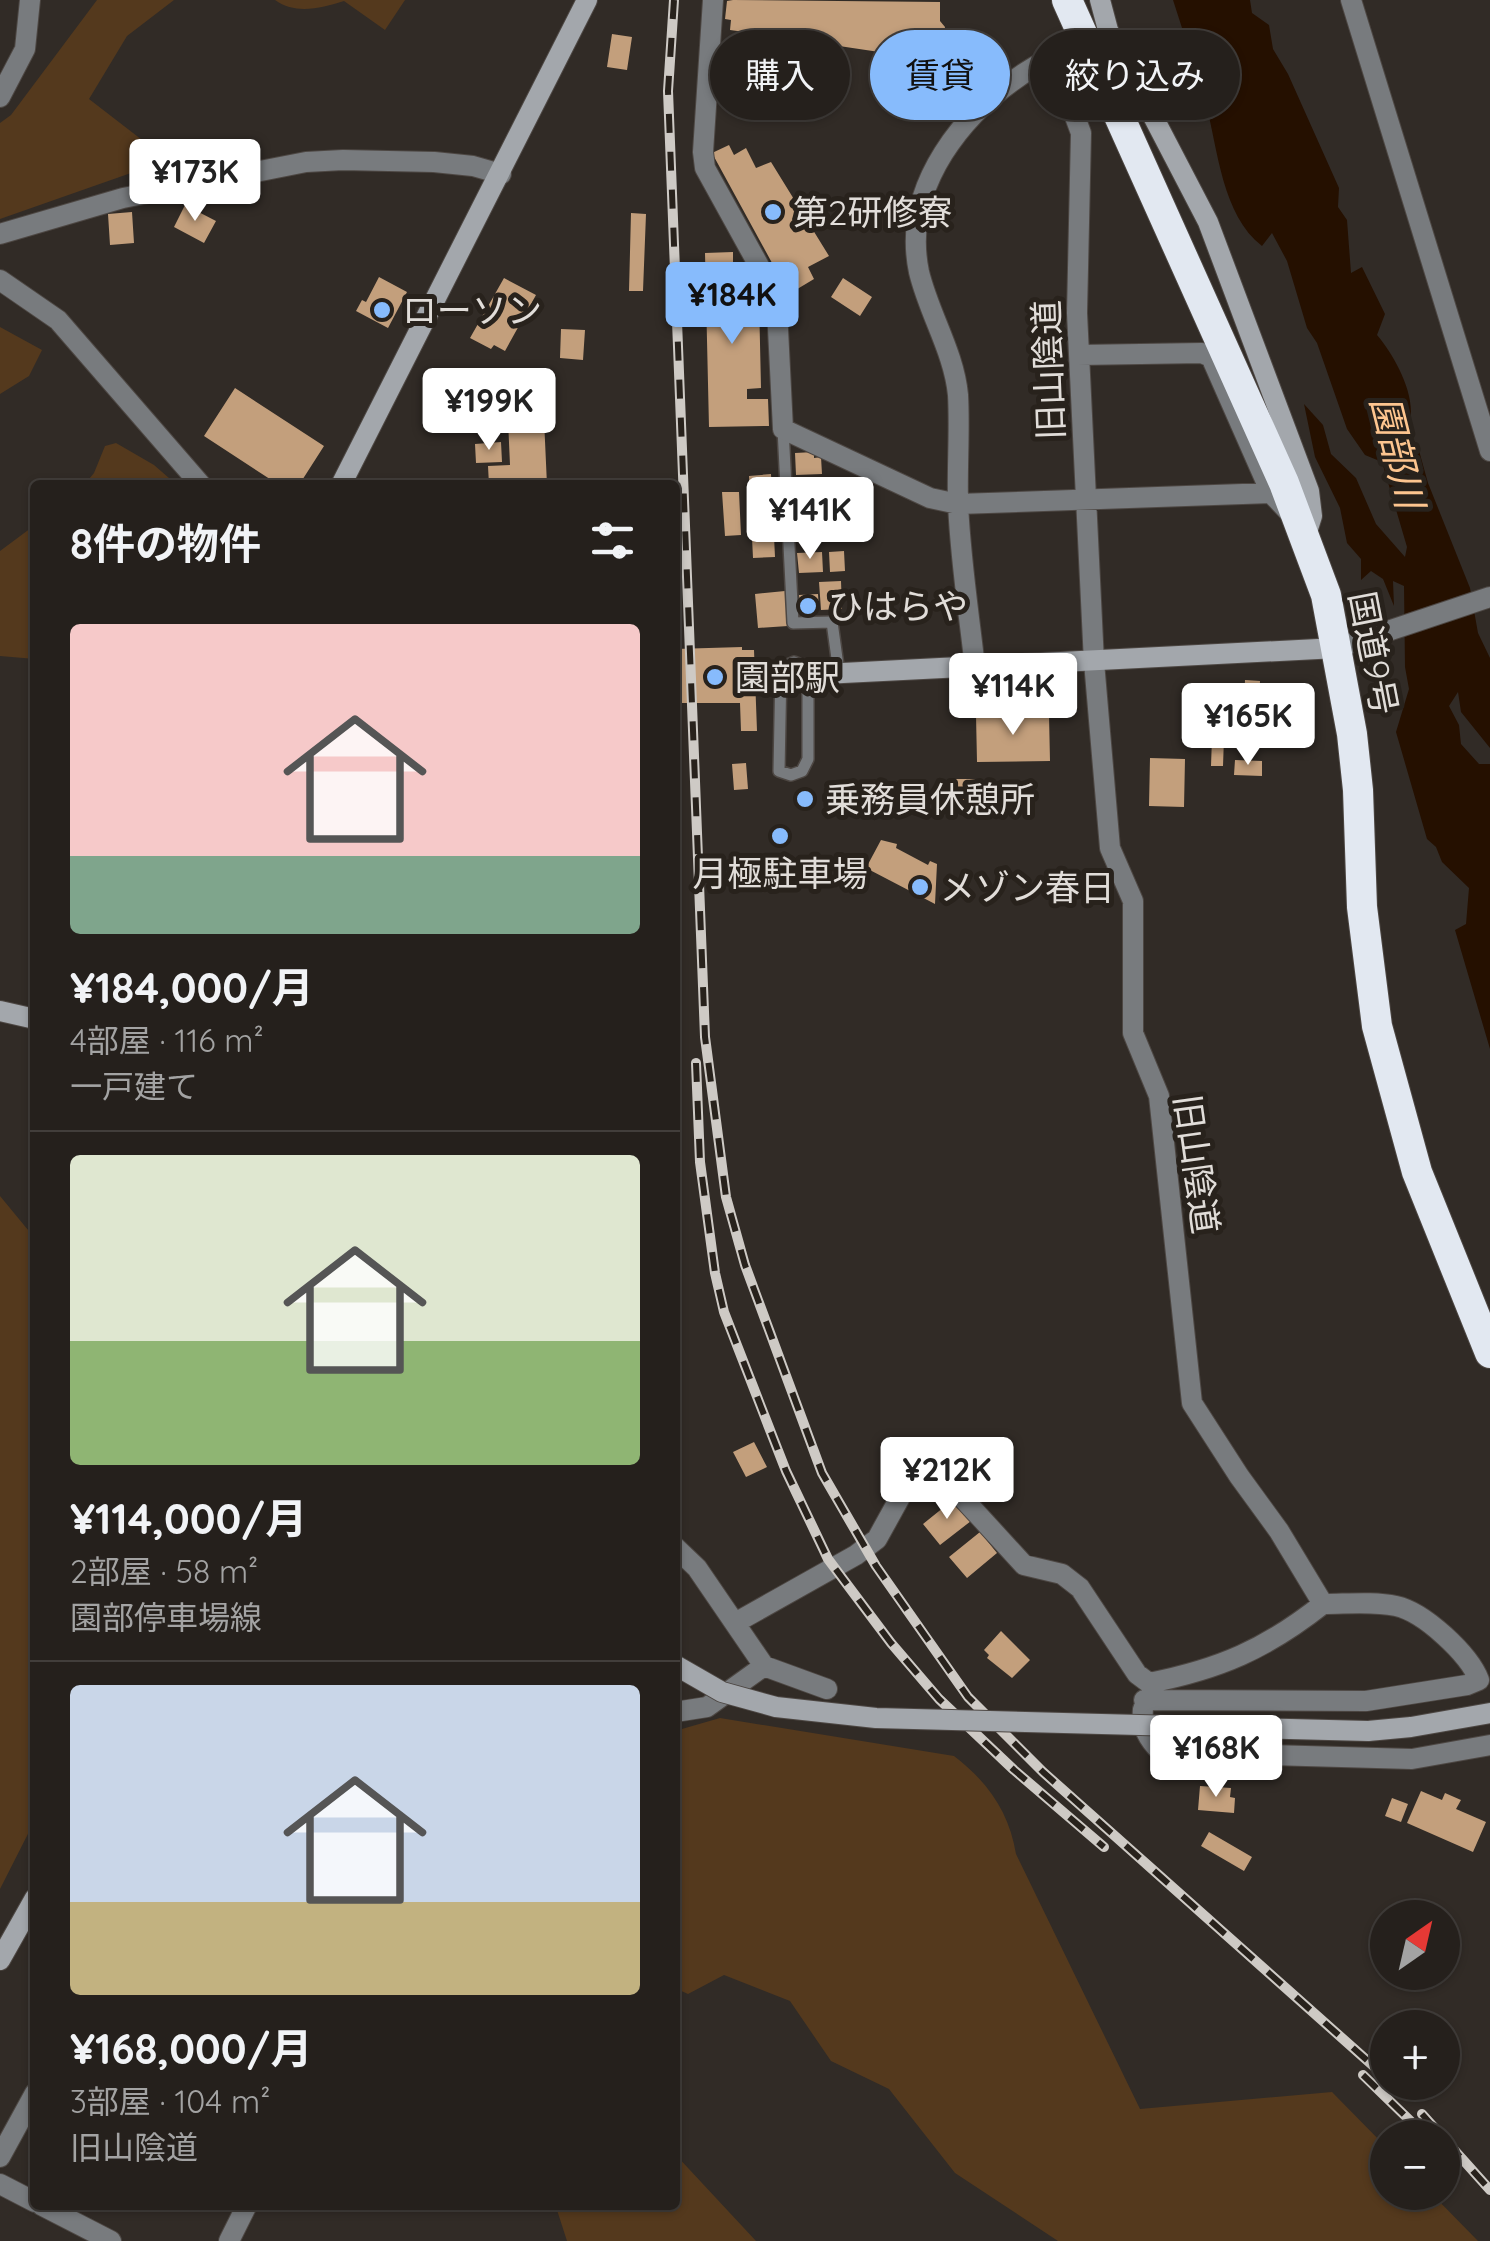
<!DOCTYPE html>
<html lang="ja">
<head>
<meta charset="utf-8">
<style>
  :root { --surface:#25201c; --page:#312d29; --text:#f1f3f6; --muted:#a3a3a3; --line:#423e3b; --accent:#87bbfc }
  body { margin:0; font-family:Quicksand,"Noto Sans JP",sans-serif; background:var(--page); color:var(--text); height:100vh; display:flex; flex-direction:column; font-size:38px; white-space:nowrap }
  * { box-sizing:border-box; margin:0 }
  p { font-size:32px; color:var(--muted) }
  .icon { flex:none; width:55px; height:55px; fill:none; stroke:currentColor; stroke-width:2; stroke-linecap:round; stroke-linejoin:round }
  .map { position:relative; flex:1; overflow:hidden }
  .panel { position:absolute; left:30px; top:480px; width:650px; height:1730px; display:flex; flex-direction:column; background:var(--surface); border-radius:10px; box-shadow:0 2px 8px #0004,0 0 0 2px var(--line) }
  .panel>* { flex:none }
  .hud { position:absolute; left:710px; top:30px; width:630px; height:90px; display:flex; gap:20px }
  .needle { width:65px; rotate:34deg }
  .buttons { position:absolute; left:1370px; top:1900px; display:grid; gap:20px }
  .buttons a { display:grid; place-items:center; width:90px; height:90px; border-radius:50%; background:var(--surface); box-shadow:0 2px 8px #0004,0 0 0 2px var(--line); font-size:50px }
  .price { position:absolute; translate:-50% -85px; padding:0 22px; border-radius:10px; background:#fff; color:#222; font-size:32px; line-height:65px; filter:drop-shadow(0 2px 5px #0008) }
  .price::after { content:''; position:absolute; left:50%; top:60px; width:30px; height:22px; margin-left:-15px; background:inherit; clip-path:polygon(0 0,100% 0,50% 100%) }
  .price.active { background:var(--accent); color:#111 }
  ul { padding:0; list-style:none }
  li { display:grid; align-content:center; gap:20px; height:530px; padding:0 40px }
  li+li { border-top:2px solid var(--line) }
  li span { display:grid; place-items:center; height:310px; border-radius:10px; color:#555 }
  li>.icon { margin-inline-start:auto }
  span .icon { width:180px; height:180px; fill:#fffc; stroke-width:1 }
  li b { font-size:42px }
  h2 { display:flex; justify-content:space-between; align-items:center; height:120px; padding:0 40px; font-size:42px }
  .pill { padding:0 35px; border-radius:45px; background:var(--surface); box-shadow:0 2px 8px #0004,0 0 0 2px var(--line); font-size:35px; line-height:90px }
  .pill.active { background:var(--accent); color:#111 }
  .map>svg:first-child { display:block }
  .green { fill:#54391d }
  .water { fill:#251000 }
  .building { fill:#c39f7c }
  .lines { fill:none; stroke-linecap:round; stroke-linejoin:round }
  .lane-casing { stroke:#4d4743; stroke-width:14 }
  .street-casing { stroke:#4d4743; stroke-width:22 }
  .secondary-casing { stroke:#4d4743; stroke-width:22 }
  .highway-casing { stroke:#4d4743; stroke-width:32 }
  .lane { stroke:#787b7e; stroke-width:11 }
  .street { stroke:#787b7e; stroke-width:20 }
  .secondary { stroke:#a3a7ac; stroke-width:20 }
  .highway { stroke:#e2e8f1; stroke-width:30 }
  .rail-casing { stroke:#cecac5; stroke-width:10 }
  .rail { stroke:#28221c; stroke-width:6; stroke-dasharray:19; stroke-linecap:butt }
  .secondary-bridge-casing { stroke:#4d4743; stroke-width:22; stroke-linecap:butt }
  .secondary-bridge { stroke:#a3a7ac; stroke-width:20 }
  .poi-dot { fill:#87bbfc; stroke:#28221c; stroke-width:4 }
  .labels { text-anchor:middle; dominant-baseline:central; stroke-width:10; stroke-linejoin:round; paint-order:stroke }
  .poi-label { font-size:35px; fill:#e1ddd9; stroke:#28221c; text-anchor:start }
  .street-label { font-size:35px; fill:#e1ddd9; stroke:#28221c }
  .water-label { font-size:38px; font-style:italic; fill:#fdc58f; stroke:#28221c }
</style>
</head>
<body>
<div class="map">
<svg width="1490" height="2241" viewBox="0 0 1490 2241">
  <rect width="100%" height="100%" fill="#312b26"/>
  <path class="green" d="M97,0H174L127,36L89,99L168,160L0,219V123L11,115Z
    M275,0H405L385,30L344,1C321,8 296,15 275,0Z
    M0,327L42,350L29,376L0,394Z
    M116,443L154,465L177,485H84L94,473L105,446Z
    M35,525V659L0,656V551Z
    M0,1196L33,1236L35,1249V1820L0,1889Z
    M720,1718L954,1756C988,1782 1009,1812 1016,1854L1140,2109L1332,2092L1387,2148L1388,2192L1431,2193L1478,2241H1058L955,2173L889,2089L831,2061L790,2001L724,1975L688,1994L675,1988V1731Z
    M675,2154L756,2241H567L557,2210L534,2205H675Z"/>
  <path class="water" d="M1173,0H1250L1252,13L1269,25L1273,49L1288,74L1339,188L1338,207L1347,220L1351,273L1362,267L1385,314L1377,335C1395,356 1421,402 1407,430L1418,447L1428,483L1470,588L1478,633L1490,658V748L1461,712L1458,692L1449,706L1459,725L1461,744L1479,764H1490V1049L1455,930L1466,924L1469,888L1442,862L1436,847L1427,839L1396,732L1409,689L1405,667L1404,586L1393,581L1394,606L1383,579L1371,571L1361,580V559L1347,543L1340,508L1315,457L1304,404L1323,425L1331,454L1356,478L1376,524L1405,557L1407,547L1382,462L1365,455L1347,429L1317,343L1307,328L1287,261L1272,233L1262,246C1222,215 1218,150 1206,104C1196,69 1184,35 1173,0Z"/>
  <path class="building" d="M733,0L940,2V21L945,27L942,48L934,47L932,60L903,55L900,72L884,69L886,53L839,46L835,62L819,60L821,43L730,30L731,20L725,19L727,1Z
    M612,34L632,37L627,70L607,67Z
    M729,145L734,155L746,148L756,168L771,162L829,256L808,267L814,279L789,294L712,153Z
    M185,205L216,221L204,243L174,227Z
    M132,212L134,243L110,245L108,214Z
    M631,213L646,214L643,291H629Z
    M733,252V269L744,268L745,299H759L761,388L747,389V399H768L769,426L709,427L705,253Z
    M379,277L407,292L388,328L356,311L362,300L366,302Z
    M504,278L536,295L505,351L494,345L491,349L470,338Z
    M843,278L872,297L860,316L831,297Z
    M561,329L585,330L583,360L560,358Z
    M235,388L324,446L299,485H279L204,436Z
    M543,397L547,485H489L488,466L510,465L507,398Z
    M501,442L502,462L476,463L475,444Z
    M814,452V458L821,457L822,474L796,475L795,453Z
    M771,474L775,557L753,558L749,476Z
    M818,478L819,505L797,506L796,479Z
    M722,492H739L741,535L725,536Z
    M819,510L820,531L796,533L795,511Z
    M844,551L845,571L830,572L829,552Z
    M822,552L823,572L799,573L797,553Z
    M841,581L842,609L821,610L819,582Z
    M785,591L788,626L758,628L755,594Z
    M818,594L819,611L801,613L799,595Z
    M742,647V650H754L757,731H741L740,703H675V649Z
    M1245,680L1260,681L1258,727H1243Z
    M1214,683H1226L1223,766H1211Z
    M976,715H1049L1050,761L977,762Z
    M1150,758L1185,759L1184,807L1149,806Z
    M1235,760L1262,761V776L1234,775Z
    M746,763L748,789L734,790L732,764Z
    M955,779H982V800H955Z
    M881,840L897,844L896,848L928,865L930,861L937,864L935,904L866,868Z
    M754,1442L767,1467L746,1477L733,1452Z
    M954,1499L971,1521L940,1545L923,1524Z
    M980,1532L997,1553L967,1578L949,1557Z
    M1001,1631L1030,1660L1012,1678L987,1658L989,1655L984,1650Z
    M1200,1786L1231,1788L1230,1797L1235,1798L1234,1813L1198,1810Z
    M1421,1791L1442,1800L1445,1793L1461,1800L1456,1809L1486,1822L1473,1852L1407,1823Z
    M1392,1798L1408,1804L1401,1822L1385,1816Z
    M1209,1832L1252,1857L1244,1871L1201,1846Z"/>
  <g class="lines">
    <defs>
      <path id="lane" d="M783,429L793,623L832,622L839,673
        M794,662L823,674L808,693V759L802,771L791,775L779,771L781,668Z"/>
      <path id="street" d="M713,0L703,152L705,168L758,264L777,309L783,429L930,498L958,504L1271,493L1289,512
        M1351,0L1490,451
        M1060,52L1065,90L1081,133L1077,313L1094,662L1110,848L1133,901V1033L1159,1096L1192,1403L1239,1476L1279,1531L1323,1604
        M0,97L25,49L30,0
        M0,234L123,198L306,162L343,160L434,162L473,166L501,174
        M0,280L58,320L201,485
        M1079,355L1202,353L1211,357L1271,493
        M1337,648L1490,597
        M975,668C969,613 960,557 958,502C957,466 960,430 958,395C954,352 929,314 919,272C901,186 964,109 1034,67C1045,61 1055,53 1067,49
        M675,1547L697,1568L764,1666L827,1689
        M735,1623L856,1555L877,1539L914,1472L936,1469L1024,1565L1062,1574L1080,1588L1137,1674L1149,1683
        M1149,1683C1220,1669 1266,1649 1323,1604
        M1144,1700L1366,1701L1467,1685L1479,1680C1469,1654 1424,1612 1396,1606C1373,1601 1347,1604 1323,1604
        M1143,1709C1141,1727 1148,1739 1161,1752L1412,1759L1490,1745
        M675,1712L707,1707L764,1666
        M0,2157L35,2093
        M0,2184L35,2202
        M41,2205L111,2241
        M229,2241L247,2205"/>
      <path id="secondary" d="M1100,0L1108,30L1208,222L1309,491L1312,516L1306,535
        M341,485L587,0
        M823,674L1337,648
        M0,1011L35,1019
        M1368,1731L1411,1727L1490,1713
        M0,1960L35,1898"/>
      <path id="highway" d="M1067,0L1284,483L1326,595L1352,734L1358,790L1362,907L1377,1026L1417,1172L1490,1353"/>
    </defs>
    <use href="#lane" class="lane-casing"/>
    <use href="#street" class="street-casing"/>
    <use href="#secondary" class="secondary-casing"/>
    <use href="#highway" class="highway-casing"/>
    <use href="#lane" class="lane"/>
    <use href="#street" class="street"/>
    <use href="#secondary" class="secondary"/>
    <use href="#highway" class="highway"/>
    <defs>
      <path id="rail" d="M674,0L668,91L705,1037L726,1197L745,1265L822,1473L876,1566L968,1697L1043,1772L1388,2079
        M696,1063L700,1162L715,1273L724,1312L786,1471L828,1559L891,1643L939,1699L1014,1770L1104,1847
        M1363,2075L1428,2138
        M1422,2114L1490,2190"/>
    </defs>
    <use href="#rail" class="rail-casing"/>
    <use href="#rail" class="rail"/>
    <defs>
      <path id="secondary-bridge" d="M675,1665L722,1692L776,1707L876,1718L1368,1731"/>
    </defs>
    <use href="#secondary-bridge" class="secondary-bridge-casing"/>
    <use href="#secondary-bridge" class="secondary-bridge"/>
  </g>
  <g class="poi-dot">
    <circle cx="773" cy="212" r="10"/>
    <circle cx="382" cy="310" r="10"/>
    <circle cx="808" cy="606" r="10"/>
    <circle cx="715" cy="677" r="10"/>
    <circle cx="805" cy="799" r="10"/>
    <circle cx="780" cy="836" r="10"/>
    <circle cx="920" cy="887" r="10"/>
  </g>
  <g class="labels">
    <g class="poi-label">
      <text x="793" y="212">第2研修寮</text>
      <text x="402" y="310">ローソン</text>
      <text x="828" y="606">ひはらや</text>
      <text x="735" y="677">園部駅</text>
      <text x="825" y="799">乗務員休憩所</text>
      <text x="780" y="873" text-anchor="middle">月極駐車場</text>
      <text x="940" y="887">メゾン春日</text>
    </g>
    <g class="street-label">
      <text transform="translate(1048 370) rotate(-92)">旧山陰道</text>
      <text transform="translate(1374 653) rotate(79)">国道9号</text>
      <text transform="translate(1197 1164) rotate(82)">旧山陰道</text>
    </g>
    <g class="water-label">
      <text transform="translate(1398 452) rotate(76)">園部川</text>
    </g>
  </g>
</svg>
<div class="buttons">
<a><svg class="needle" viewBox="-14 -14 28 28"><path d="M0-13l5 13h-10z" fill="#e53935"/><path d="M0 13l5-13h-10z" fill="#a3a3a3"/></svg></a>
<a>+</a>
<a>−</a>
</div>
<b class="price" style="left:195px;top:224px">¥173K</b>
<b class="price active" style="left:732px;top:347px">¥184K</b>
<b class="price" style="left:489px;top:453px">¥199K</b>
<b class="price" style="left:810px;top:562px">¥141K</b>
<b class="price" style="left:1013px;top:738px">¥114K</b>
<b class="price" style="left:1248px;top:768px">¥165K</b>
<b class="price" style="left:947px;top:1522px">¥212K</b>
<b class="price" style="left:1216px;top:1800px">¥168K</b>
<div class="hud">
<a class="pill">購入</a>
<a class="pill active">賃貸</a>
<a class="pill">絞り込み</a>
</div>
<section class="panel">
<h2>8件の物件<svg class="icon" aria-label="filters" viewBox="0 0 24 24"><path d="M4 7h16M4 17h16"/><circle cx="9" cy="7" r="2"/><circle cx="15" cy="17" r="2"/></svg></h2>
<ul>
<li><span style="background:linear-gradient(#f6c9c9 75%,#7fa58c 0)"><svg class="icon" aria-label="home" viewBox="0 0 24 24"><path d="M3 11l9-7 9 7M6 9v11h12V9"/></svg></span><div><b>¥184,000/月</b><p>4部屋 · 116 m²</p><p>一戸建て</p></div></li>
<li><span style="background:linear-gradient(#dfe7d0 60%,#8fb573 0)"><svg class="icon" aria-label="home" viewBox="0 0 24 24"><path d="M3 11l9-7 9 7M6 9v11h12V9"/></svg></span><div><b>¥114,000/月</b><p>2部屋 · 58 m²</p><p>園部停車場線</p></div></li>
<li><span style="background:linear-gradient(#c9d6e8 70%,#c2b280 0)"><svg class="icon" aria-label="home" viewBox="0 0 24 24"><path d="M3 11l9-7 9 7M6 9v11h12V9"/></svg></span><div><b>¥168,000/月</b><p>3部屋 · 104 m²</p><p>旧山陰道</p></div></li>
</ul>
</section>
</div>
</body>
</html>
